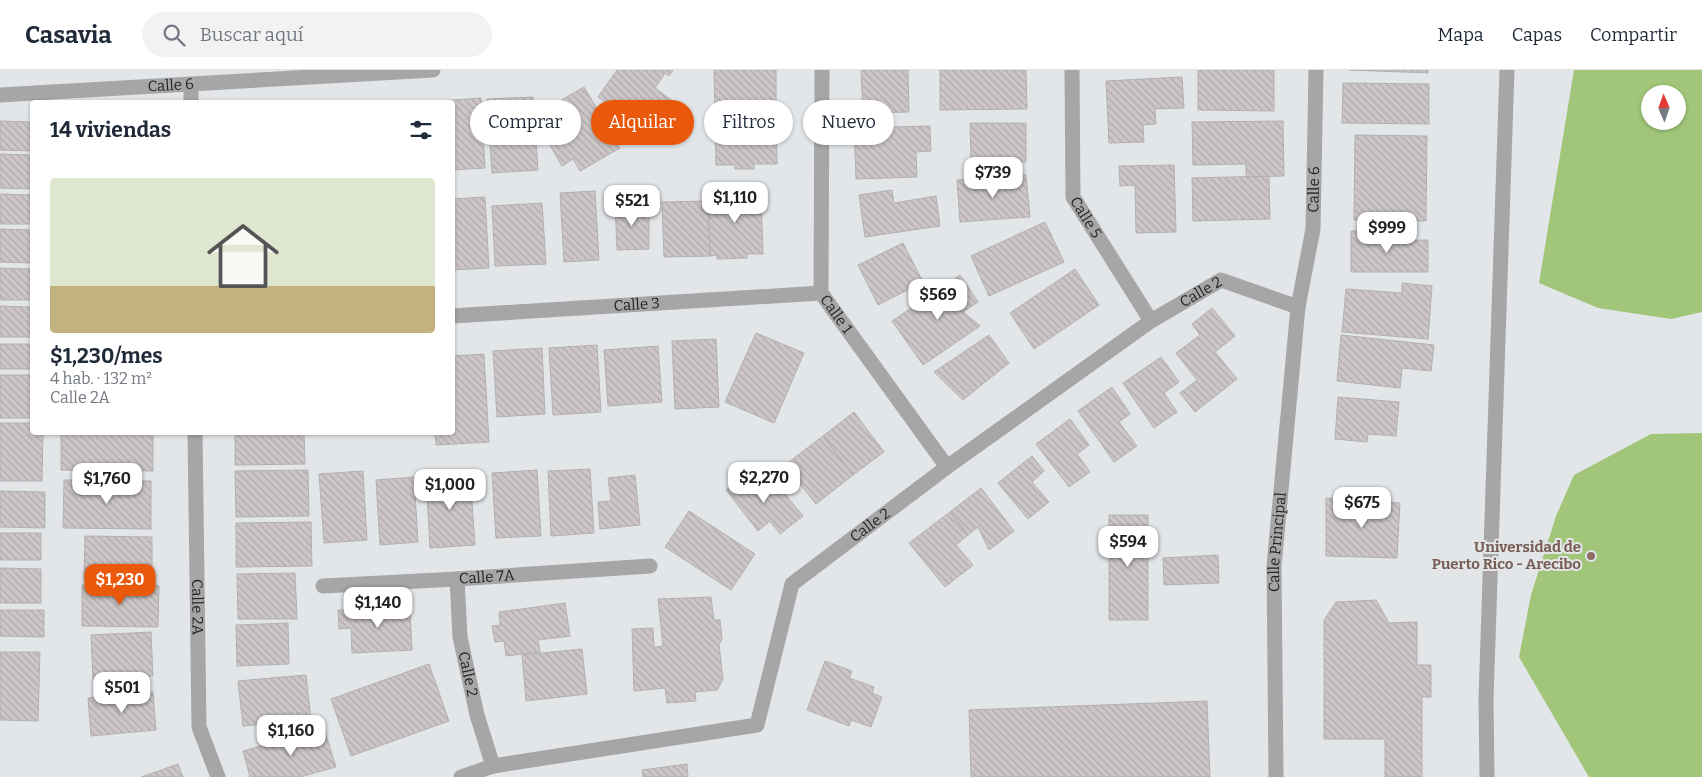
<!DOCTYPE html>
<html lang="es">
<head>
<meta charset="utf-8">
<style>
  :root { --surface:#fff; --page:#f2f2f3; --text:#1f2937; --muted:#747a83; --line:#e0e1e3; --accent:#ea580c }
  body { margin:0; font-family:Bitter,serif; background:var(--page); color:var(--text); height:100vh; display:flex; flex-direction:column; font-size:19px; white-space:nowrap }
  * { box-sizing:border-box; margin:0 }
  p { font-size:16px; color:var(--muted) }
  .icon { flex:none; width:28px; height:28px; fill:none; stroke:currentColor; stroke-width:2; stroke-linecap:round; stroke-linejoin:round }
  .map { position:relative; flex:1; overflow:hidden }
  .side { position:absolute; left:30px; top:30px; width:425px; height:335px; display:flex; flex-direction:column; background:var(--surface); border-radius:5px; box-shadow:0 1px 4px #0004 }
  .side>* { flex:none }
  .guide { position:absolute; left:470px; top:30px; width:475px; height:45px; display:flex; gap:10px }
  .needle { width:32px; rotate:358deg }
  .fabs { position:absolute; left:1641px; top:15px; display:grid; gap:10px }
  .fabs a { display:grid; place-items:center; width:45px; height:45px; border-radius:50%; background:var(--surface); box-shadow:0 1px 4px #0004; font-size:25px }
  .price { position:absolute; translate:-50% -42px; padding:0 11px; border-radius:10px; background:#fff; color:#222; font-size:16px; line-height:32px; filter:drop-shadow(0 1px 2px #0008) }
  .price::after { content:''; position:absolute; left:50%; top:30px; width:15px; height:11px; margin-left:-8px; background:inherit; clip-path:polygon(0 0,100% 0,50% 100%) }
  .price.active { background:var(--accent); color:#fff }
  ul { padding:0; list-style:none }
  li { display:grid; align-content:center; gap:10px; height:265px; padding:0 20px }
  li+li { border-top:1px solid var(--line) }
  li span { display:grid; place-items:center; height:155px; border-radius:5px; color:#555 }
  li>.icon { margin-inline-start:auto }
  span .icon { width:90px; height:90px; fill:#fffc; stroke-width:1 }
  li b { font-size:21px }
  h2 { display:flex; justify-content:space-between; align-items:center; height:60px; padding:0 20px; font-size:21px }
  .chip { padding:0 18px; border-radius:22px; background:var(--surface); box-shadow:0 1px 4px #0004; font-size:18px; line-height:45px }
  .chip.active { background:var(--accent); color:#fff }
  header { display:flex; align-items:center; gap:30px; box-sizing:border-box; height:70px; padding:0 25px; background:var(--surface); border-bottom:1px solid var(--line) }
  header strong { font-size:24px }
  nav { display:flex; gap:28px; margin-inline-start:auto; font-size:18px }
  .search { width:350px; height:45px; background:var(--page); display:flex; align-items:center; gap:12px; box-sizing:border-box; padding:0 18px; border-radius:28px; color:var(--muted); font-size:19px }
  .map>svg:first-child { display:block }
  .garden { fill:#a1c679; fill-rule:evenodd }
  .building { fill:url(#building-back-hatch); stroke:#b4b0af }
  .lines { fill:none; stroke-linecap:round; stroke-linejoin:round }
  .street { stroke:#a7a5a6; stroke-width:15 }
  .education-dot { fill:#8d6e63; stroke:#e3e6e9; stroke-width:2 }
  .labels { text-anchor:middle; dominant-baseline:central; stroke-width:4; stroke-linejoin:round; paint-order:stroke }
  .street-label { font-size:15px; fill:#242526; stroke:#e3e6e9 }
  .education-label { font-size:15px; font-weight:bold; fill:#785e54; stroke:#e3e6e9; text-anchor:end }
</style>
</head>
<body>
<header>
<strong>Casavia</strong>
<div class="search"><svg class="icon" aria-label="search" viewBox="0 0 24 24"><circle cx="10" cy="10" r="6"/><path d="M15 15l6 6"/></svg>Buscar aquí</div>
<nav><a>Mapa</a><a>Capas</a><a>Compartir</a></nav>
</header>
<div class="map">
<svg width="1702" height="707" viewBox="0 0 1702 707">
  <defs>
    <pattern id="building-back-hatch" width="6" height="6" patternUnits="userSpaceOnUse" patternTransform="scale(1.25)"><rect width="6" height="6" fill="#ccc7c6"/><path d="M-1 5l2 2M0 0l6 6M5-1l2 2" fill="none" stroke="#afabaa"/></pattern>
  </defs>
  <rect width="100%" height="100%" fill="#e3e6e9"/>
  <path class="garden" d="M1574,0H1702V242L1671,249L1598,238L1539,213ZM1650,24H1678V51H1650Z
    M1702,363V707H1589L1519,587L1531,525L1556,446L1574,405L1651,364Z"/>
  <path class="building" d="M617,0H673L669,6L665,3L655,18L678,35L656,67L598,27Z
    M714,0H776V46L715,47Z
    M861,0H908L909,42L863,43Z
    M940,0H1026L1027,39L940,40Z
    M1198,0H1274V41L1198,40Z
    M1349,0H1428V3Z
    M1182,7L1184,38L1155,39L1156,54L1143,55L1144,72L1109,73L1106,11Z
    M1343,13L1429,14V54L1342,53Z
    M584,17L620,78L580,101L573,89L562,96L540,58L551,51L544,40Z
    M533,27L538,100L492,103L487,29Z
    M481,28L485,98L452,100V32H439V31Z
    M776,46L777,94H754V99H735V95H716L715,47Z
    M0,51L32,52V81L0,80Z
    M1283,51L1284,106L1246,107V94L1193,95L1192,52Z
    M970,53H1026V92H971Z
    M930,56L931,81L916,82L917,107L856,109L854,58Z
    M1355,65L1427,66L1426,151L1354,150Z
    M0,84L32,85V119L0,118Z
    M1174,95L1176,162L1136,163L1135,115L1120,116L1119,96Z
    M1026,105L1030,147L960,152L957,110Z
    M1269,106L1270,149L1193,151L1192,108Z
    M732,116H744V128L761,127L763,184H747V188L717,189V185L710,186L708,120L732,119Z
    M892,120L894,133L936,126L940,156L865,167L859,125Z
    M595,121L599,190L564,192L560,123Z
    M0,124L32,125V154H0Z
    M485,127L489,198L452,200V129Z
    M708,131L710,186L664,187L662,132Z
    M542,133L546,194L495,196L492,136Z
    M615,134H649V179L617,180Z
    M1045,152L1064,192L989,226L971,186Z
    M0,159L32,160V193L0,192Z
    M1351,161H1382V171L1428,170V202H1351Z
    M903,173L923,212L878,235L858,195Z
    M0,198L32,199V230H0Z
    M1075,199L1099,235L1034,279L1010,243Z
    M960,205L978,232L963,242L980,256L923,295L892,251Z
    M1402,213L1432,216L1428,269L1342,262L1346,219L1402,223Z
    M0,236L32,237V267H0Z
    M1212,238L1235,266L1215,282L1237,309L1195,342L1180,323L1197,310L1176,283L1200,265L1192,254Z
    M756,263L804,283L774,353L725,332Z
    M989,265L1009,293L963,330L934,302Z
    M1341,265L1434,275L1431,301L1402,298L1400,318L1337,311Z
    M716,269L719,337L675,339L672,271Z
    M0,274H32V299H0Z
    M597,275L601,342L553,345L549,278Z
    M658,276L662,332L608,336L604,280Z
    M542,278L545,344L497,347L493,281Z
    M484,284L489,372L436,375L435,362H452V286Z
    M1161,287L1179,312L1164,323L1177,342L1154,358L1123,313Z
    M0,305H32V348H0Z
    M1112,317L1130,344L1119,352L1137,376L1114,392L1078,341Z
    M1338,327L1399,332L1396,366L1368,364L1367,372L1335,369Z
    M854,342L884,382L853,405L823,366Z
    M1070,349L1089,375L1077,384L1090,402L1069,417L1036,374Z
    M0,353H32V362H43L42,411H0Z
    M61,362H153V401L61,400Z
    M235,362H304L305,394L235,395Z
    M823,366L853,405L816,434L785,395Z
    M1032,386L1044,401L1032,412L1049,432L1028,449L998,413Z
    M590,399L594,463L551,466L548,401Z
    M308,400L309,446L236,447L235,401Z
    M537,400L541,466L496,468L492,403Z
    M363,401L367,470L324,473L319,404Z
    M750,401L769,426L780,418L803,446L780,464L770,451L758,461L726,420Z
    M470,404L475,475L430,478L426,407Z
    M635,405L640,455L600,459L598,432L611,431L608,408Z
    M414,407L418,472L380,475L376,410Z
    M64,410L151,411V459L63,458Z
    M981,418L1014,461L989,480L978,457L968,465L950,442Z
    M0,421L45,422V458L0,457Z
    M1326,428L1400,433L1397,488L1326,486Z
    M689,441L755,484L731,520L665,477Z
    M950,442L968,465L956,475L973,495L945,517L909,473Z
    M1109,445H1148V550H1109Z
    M311,452L312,496L236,497V453Z
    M0,463H41V490H0Z
    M85,466L152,467V509H84Z
    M1218,485L1219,513L1164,515L1163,488Z
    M0,498L41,499V533H0Z
    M295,503L297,549H238L237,504Z
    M82,515L159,516L158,557L82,556Z
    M711,527L714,550H720L722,569L719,574L723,609L717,620L695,622L696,631L667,633L665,618L634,621L632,559L653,558L654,577L663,576L658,529Z
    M1376,530L1389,553L1417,552V595H1431V627H1422V707H1385V669H1324V550L1336,532Z
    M565,533L570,566L538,570L540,582L506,586L504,571L495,572L492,556L500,555L499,542Z
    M410,537L412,580L352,583L351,558L339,559L338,540Z
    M0,540H44V567L0,566Z
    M288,553L289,594L237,596L236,555Z
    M151,562L153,606L93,609L91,565Z
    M582,579L587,624L526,631L522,585Z
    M0,582H40L38,651L0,650Z
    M825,591L852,601L849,608L874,617L872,623L882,627L871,657L851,650L849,656L807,640Z
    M429,594L449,651L351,686L331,629Z
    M306,605L311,650L243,656L238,611Z
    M153,622L156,660L91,666L88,628Z
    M1207,631L1210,707H971L969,640Z
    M324,658L336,697L300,707H250L243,681Z
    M178,694L183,707H141Z
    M687,694L688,707H643L642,700Z"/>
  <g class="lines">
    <g class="street">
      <path id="s1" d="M822,0L821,223L947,397"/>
      <path id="s2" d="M1072,0L1073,127L1151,251"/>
      <path d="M191,15V32"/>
      <path id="s3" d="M0,25L433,0"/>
      <path id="s4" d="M452,246L821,223"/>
      <path id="s5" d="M195,362L199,657L218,707"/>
      <path id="s6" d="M457,509L460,567L477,645L493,696"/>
      <path id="s7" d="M323,516L457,509L650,496"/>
      <path id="s8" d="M461,707L493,696L757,655L792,514L947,397L1151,251L1221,210L1298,237"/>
      <path id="s9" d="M1276,707L1274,496L1298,237L1313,159L1316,0"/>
      <path d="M1487,707L1486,629L1507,0"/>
    </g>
  </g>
  <circle class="education-dot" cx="1591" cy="486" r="5"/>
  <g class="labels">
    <g class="street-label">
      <text stroke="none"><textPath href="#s3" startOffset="171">Calle 6</textPath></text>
      <text stroke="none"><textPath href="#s9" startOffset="590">Calle 6</textPath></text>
      <text stroke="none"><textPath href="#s2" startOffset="151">Calle 5</textPath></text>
      <text stroke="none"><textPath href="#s8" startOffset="949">Calle 2</textPath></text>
      <text stroke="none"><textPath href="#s4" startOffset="185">Calle 3</textPath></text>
      <text stroke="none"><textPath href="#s1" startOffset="249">Calle 1</textPath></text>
      <text stroke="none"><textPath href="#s8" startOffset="544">Calle 2</textPath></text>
      <text stroke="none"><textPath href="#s9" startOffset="235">Calle Principal</textPath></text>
      <text stroke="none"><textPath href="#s7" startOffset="164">Calle 7A</textPath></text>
      <text stroke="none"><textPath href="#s5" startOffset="175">Calle 2A</textPath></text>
      <text stroke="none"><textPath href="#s6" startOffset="96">Calle 2</textPath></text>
    </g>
    <g class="education-label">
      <text x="1581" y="477">Universidad de<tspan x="1581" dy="17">Puerto Rico - Arecibo</tspan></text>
    </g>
  </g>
</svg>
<div class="fabs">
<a><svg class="needle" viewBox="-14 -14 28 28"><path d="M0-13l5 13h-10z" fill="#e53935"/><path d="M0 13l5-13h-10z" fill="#747a83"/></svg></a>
</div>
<b class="price" style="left:993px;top:129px">$739</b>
<b class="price" style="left:735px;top:154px">$1,110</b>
<b class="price" style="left:632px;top:157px">$521</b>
<b class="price" style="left:1387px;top:184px">$999</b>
<b class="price" style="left:938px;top:251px">$569</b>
<b class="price" style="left:764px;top:434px">$2,270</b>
<b class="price" style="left:107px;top:435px">$1,760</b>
<b class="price" style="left:450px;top:441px">$1,000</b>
<b class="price" style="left:1362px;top:459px">$675</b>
<b class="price" style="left:1128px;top:498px">$594</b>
<b class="price active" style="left:120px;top:536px">$1,230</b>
<b class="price" style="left:378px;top:559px">$1,140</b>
<b class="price" style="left:122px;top:644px">$501</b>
<b class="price" style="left:291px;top:687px">$1,160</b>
<div class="guide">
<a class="chip">Comprar</a>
<a class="chip active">Alquilar</a>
<a class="chip">Filtros</a>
<a class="chip">Nuevo</a>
</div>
<section class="side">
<h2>14 viviendas<svg class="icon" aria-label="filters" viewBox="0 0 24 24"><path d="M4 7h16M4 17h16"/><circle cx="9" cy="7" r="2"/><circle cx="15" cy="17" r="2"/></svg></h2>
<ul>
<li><span style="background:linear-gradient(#dfe7d0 70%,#c2b280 0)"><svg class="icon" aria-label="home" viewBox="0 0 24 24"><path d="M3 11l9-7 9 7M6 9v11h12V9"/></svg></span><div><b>$1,230/mes</b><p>4 hab. · 132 m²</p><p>Calle 2A</p></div></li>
</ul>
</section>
</div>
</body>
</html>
